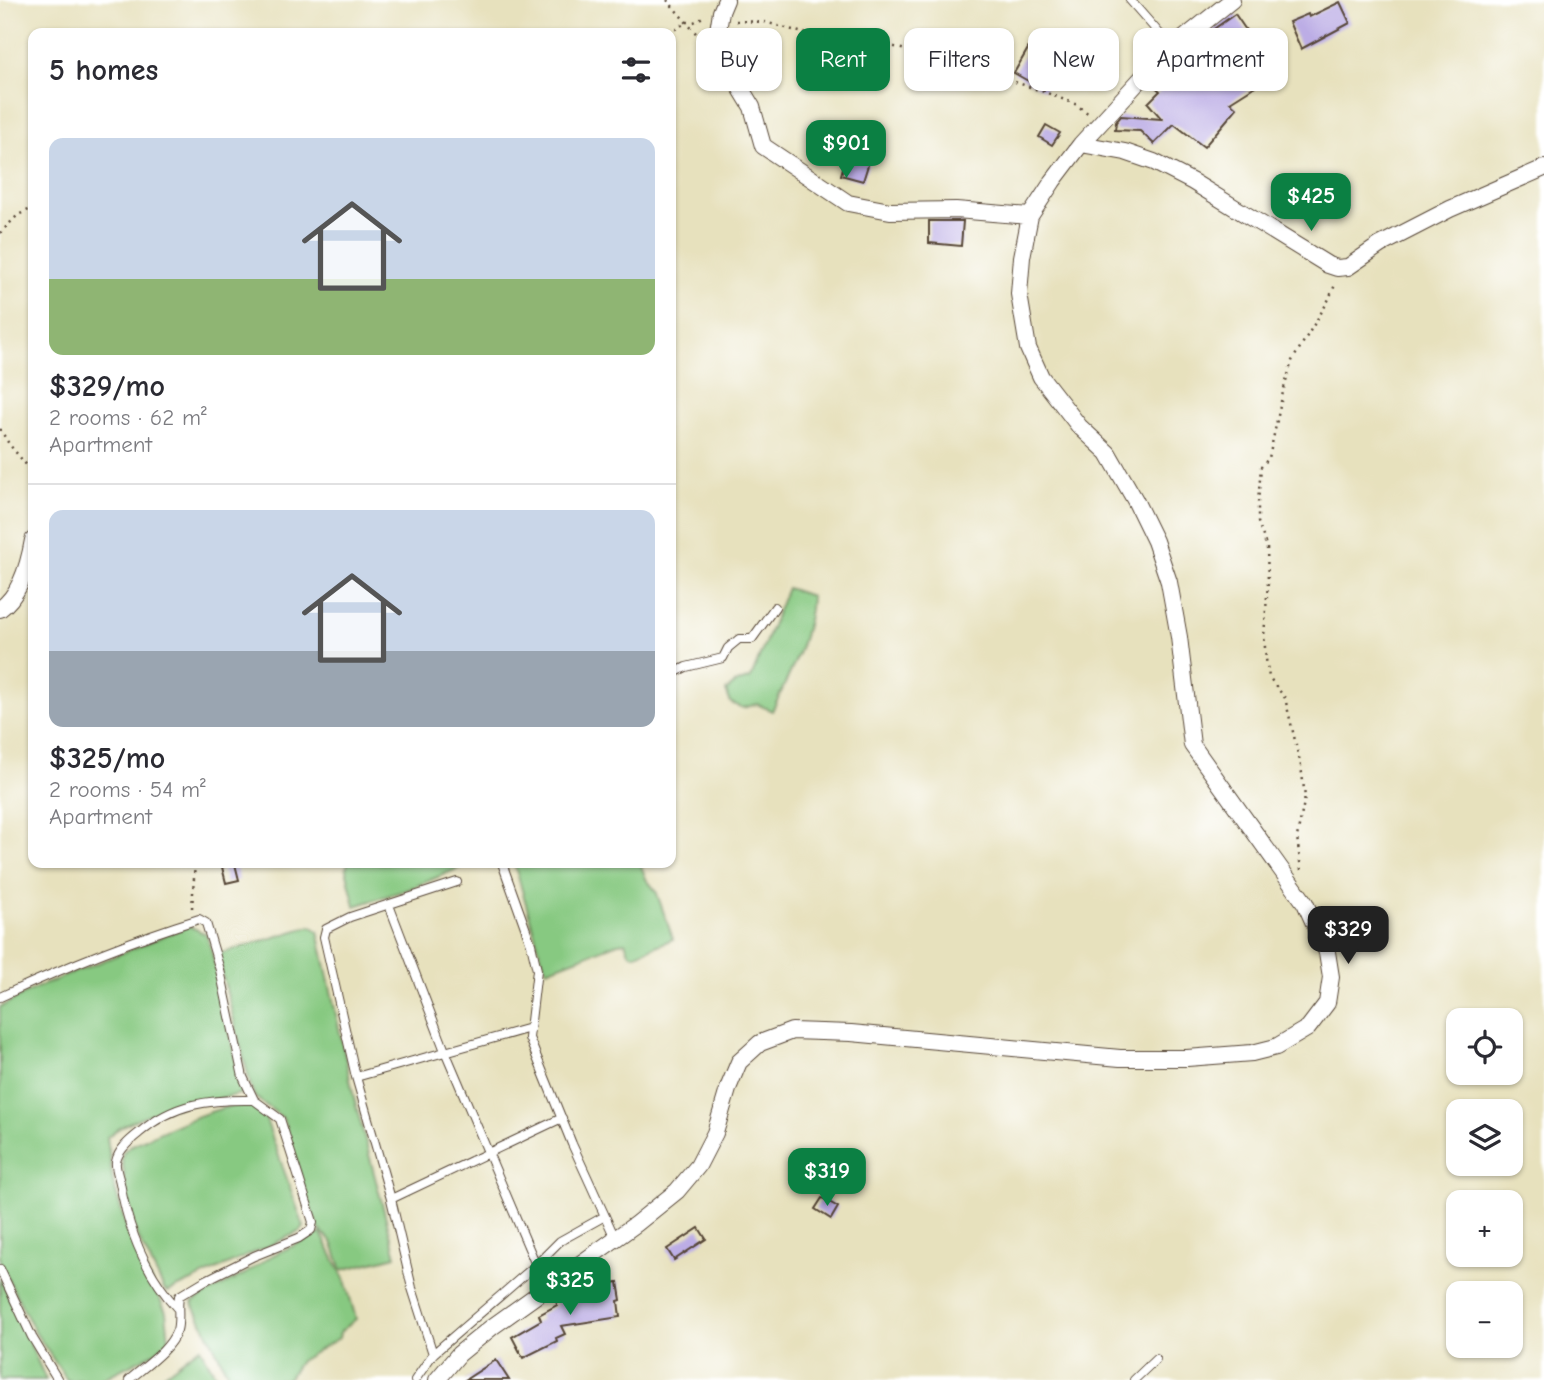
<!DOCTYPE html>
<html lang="en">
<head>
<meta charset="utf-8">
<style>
  :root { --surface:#fff; --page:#f7f7f7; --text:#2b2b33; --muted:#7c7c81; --line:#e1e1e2; --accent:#0b8043 }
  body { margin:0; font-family:"Comic Neue",sans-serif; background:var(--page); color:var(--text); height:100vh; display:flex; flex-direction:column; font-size:26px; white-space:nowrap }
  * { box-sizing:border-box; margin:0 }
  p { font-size:23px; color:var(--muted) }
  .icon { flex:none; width:38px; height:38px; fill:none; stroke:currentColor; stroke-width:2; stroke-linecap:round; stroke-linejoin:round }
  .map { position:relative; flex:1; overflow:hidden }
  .side { position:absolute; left:28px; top:28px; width:648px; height:840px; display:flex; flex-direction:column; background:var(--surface); border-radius:14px; box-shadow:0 2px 5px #0004 }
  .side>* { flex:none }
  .guide { position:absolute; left:696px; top:28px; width:665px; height:63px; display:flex; gap:14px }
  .buttons { position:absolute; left:1446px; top:1008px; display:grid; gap:14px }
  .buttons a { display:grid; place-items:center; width:77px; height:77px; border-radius:14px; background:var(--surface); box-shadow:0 2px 5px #0004; font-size:35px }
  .price { position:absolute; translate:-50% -60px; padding:0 16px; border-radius:14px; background:var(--accent); color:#fff; font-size:23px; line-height:46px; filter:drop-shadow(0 2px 4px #0008) }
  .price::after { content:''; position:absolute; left:50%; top:42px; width:21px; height:16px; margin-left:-10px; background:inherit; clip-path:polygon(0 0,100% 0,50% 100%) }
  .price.current { background:#222; color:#fff }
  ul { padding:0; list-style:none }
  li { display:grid; align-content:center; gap:14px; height:371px; padding:0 21px }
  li+li { border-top:2px solid var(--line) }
  li span { display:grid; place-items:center; height:217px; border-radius:14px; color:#555 }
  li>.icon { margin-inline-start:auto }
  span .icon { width:126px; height:126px; fill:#fffc; stroke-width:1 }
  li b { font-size:30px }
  h2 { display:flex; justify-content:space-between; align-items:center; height:84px; padding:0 21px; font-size:30px }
  .pill { padding:0 24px; border-radius:14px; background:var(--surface); box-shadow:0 2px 5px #0004; font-size:24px; line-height:63px }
  .pill.current { background:var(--accent); color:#fff }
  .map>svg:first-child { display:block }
  .green { fill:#87c981; stroke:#617a50; stroke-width:2 }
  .building { fill:#bcade5 }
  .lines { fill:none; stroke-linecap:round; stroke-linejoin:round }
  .service-casing { stroke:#554536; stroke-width:10 }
  .minor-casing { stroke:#554536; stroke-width:18 }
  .path { stroke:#554536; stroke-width:2.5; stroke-dasharray:2 5; stroke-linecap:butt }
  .service { stroke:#fff; stroke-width:8 }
  .minor { stroke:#fff; stroke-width:16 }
</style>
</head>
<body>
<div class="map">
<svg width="1544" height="1380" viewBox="0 0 1544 1380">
  <rect width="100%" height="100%" fill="#fff"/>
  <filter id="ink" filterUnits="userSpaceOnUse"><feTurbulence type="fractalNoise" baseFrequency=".0143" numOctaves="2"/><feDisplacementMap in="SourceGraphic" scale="14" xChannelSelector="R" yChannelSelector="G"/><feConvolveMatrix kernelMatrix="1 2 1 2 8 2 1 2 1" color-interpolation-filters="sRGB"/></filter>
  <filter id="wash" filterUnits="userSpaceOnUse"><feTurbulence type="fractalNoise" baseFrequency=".00686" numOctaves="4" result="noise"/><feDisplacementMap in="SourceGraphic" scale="28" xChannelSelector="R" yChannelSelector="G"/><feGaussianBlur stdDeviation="1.57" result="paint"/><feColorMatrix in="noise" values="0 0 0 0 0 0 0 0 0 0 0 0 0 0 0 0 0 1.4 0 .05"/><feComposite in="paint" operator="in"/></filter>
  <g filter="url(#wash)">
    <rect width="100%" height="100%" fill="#e7e1bd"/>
    <path class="green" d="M787,588L811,596C810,636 789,676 772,711L757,704L743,708L731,703L726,691L736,683L751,678Z
      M348,863H471L409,889L355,906L346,869Z
      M514,863H640L646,879L656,891L673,939L634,955L629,952L625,942L618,943L547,970L541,955Z
      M189,926L206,934L211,949L243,1093C197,1106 145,1105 107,1137L113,1182L127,1230L166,1312L169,1340L154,1353L100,1380H67L35,1332L0,1263V1007L36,988Z
      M311,926L318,931L354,1098L396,1256L342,1270L332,1242L319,1229L310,1206L283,1118L255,1097L251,1087L218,958L219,954Z
      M247,1103H253L265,1117L304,1227L301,1231L168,1292L164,1289L136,1233L128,1200L122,1159L123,1152L130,1146C168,1129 206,1109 247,1103Z
      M321,1233L345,1280L356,1319L340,1332L339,1338L300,1361L287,1380H231L192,1302L245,1274L273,1255Z
      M0,1278L4,1286L46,1380H0Z
      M200,1347L218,1380H157Z"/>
    <g id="blocks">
      <path class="building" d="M1340,2L1350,23L1301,49L1289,22L1308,14L1309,17Z
        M1235,14L1250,36L1248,37L1271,76L1230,102L1237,108L1204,147L1174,124L1154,144L1140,131L1115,130L1116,122L1121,116L1162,119L1148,103L1160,91L1151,83L1167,67L1206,39L1204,36Z
        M1036,35L1060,50L1052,61L1064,70L1051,87L1047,85L1044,90L1014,73Z
        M1046,125L1060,133L1052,145L1039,137Z
        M855,140L874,146L863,181L841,175L847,153L850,154Z
        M929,221H963L961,246L929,243Z
        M235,864L239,880L226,883L222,867Z
        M822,1198L838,1207L831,1219L815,1209Z
        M699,1228L706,1239L674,1260L667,1249Z
        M618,1282L621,1300L618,1301L620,1317L561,1326L565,1334L556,1338L557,1341L523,1358L512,1337L541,1320L539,1315L557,1305L556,1299L596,1291V1286Z
        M496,1360L509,1380H465Z"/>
    </g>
  </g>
  <g filter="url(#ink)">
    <use href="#blocks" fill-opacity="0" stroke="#554536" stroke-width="2"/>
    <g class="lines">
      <defs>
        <path id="service" d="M1130,0L1172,48
          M670,675L686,667L723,658L728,648L739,639H752L775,607
          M502,863L531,944L537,970L529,1038L572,1144L615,1238
          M389,905L445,1051L536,1265
          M0,997C65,967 131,940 199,919L206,923L220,970L243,1077L254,1100L280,1119L313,1222L311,1230L299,1238L254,1256L204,1281L179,1296C177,1307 180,1320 177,1330C169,1351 145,1366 129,1380
          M356,1077L530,1028
          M391,1199L562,1118
          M0,1269L32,1337L58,1380
          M177,1308C145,1273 128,1229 120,1183C119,1177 115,1168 116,1162C118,1150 130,1140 139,1133C174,1103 210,1099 254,1100
          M433,1354L412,1288L391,1199L356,1077L324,937L326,929L350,917L457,882
          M415,1380L433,1354L536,1265L560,1241L605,1216
          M1134,1380L1156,1359"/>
        <path id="minor" d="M726,0L721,12L714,55L738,84L752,107L763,146L848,203L890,211L956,210L1030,216
          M1081,144L1125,152L1154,162L1193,182L1328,265L1337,268L1348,267L1380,245L1450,209L1544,168
          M0,609C20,595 29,563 33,540
          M437,1380L459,1354L492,1327L636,1224L677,1191L698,1166L715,1133L729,1086L739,1062L760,1043L792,1031L851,1033L1120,1058H1187L1252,1053L1276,1047L1308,1028L1327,1003L1331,977L1327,952L1305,903L1192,745L1179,637L1169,582L1155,541L1135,500L1108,453L1079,426L1041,377L1028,348L1019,294L1022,257L1030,216L1053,181L1081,144L1162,56L1232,0"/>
      </defs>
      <use href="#service" class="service-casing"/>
      <use href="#minor" class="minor-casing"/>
      <path class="path" d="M667,0L701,39
        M736,21L765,22L803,33L866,39L992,74L1047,93L1075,104L1089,114
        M669,33L687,22H694L703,17
        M0,233L18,215L33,208
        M0,429L9,444L33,473
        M1301,870L1297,837L1305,797L1301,766L1285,698L1269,677L1266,659L1264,636L1268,583L1267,548L1258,522V502L1261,467L1269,458L1283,392L1292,361L1327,303L1335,285
        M192,908L195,863"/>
      <use href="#service" class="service"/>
      <use href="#minor" class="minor"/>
    </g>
  </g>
</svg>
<div class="buttons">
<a><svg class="icon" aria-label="locate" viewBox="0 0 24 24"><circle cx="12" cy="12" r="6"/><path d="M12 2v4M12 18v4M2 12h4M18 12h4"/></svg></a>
<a><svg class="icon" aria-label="layers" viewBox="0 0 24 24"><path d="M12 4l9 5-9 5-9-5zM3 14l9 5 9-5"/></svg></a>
<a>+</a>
<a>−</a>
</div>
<b class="price" style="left:846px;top:180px">$901</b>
<b class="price" style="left:1311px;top:233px">$425</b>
<b class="price current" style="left:1348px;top:966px">$329</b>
<b class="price" style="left:827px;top:1208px">$319</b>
<b class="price" style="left:570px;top:1317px">$325</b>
<div class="guide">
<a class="pill">Buy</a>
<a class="pill current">Rent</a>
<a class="pill">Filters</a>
<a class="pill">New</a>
<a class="pill">Apartment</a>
</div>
<section class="side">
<h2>5 homes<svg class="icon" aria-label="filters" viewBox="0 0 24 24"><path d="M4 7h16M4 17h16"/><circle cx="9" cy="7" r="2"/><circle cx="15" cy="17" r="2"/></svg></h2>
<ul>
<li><span style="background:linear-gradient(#c9d6e8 65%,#8fb573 0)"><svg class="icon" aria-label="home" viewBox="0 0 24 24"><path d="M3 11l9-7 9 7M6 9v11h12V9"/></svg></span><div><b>$329/mo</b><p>2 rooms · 62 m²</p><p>Apartment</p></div></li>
<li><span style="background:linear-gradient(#c9d6e8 65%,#9aa5b1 0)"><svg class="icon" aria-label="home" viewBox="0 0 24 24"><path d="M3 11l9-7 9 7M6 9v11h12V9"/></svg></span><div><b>$325/mo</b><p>2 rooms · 54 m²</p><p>Apartment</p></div></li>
</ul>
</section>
</div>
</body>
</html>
